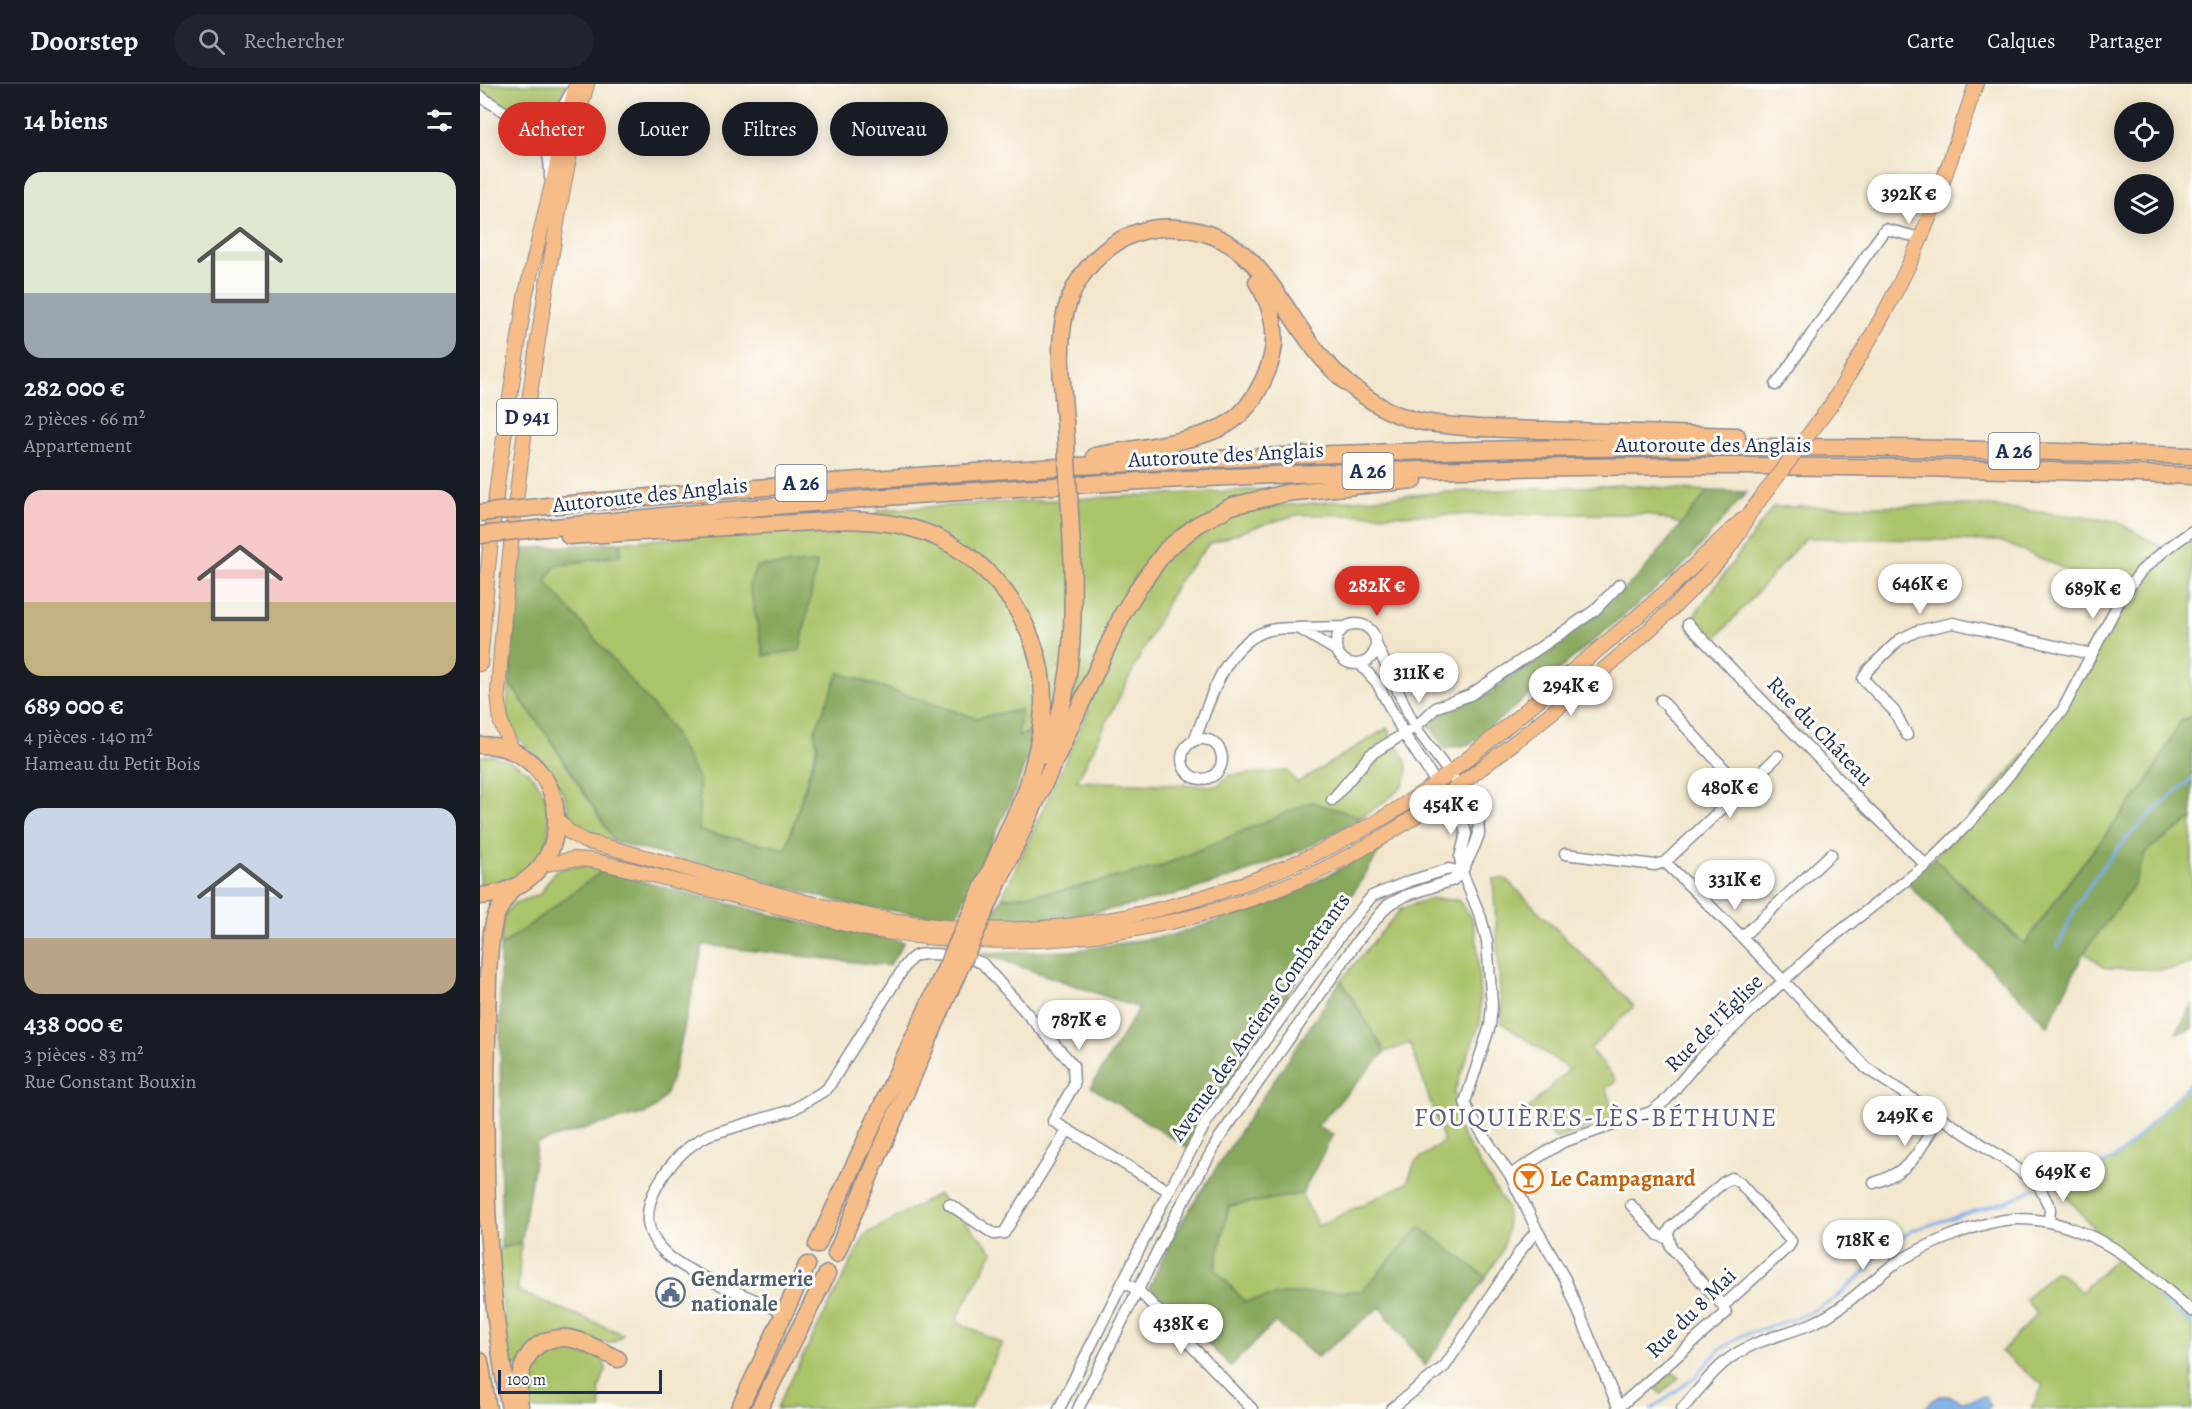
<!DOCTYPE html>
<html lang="fr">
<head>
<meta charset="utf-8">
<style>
  :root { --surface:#171b24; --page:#20242c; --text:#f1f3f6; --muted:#9ea1a6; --line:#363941; --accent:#d93025 }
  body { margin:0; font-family:Alegreya,serif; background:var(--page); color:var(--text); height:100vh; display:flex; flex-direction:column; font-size:22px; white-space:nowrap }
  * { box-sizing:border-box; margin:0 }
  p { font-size:20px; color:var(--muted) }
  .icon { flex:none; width:33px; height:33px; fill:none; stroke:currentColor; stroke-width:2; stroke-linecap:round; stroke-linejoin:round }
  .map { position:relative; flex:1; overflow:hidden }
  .drawer { display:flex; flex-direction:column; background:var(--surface); width:480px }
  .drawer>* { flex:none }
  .guide { position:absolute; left:18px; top:18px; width:570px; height:54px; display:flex; gap:12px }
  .fabs { position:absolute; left:1634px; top:18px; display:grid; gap:12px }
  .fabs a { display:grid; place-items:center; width:60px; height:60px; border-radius:50%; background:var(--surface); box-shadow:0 3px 15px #0003; font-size:30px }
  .scale { position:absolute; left:18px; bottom:15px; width:164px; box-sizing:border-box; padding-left:6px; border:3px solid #1b2f5e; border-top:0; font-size:16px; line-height:21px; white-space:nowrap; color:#1b2f5e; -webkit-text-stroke:4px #fdfcf7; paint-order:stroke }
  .price { position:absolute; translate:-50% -51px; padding:0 14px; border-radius:21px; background:#fff; color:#222; font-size:20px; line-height:39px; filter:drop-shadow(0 2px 3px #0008) }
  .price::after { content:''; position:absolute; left:50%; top:36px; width:18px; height:14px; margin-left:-9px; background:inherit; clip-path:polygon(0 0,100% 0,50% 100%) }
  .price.on { background:var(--accent); color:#fff }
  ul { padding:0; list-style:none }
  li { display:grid; align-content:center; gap:12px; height:318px; padding:0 24px }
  li span { display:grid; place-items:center; height:186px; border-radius:18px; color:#555 }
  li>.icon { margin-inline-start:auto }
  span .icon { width:108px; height:108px; fill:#fffc; stroke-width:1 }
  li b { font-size:26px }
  h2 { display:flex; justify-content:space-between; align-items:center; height:72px; padding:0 24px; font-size:26px }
  .chip { padding:0 21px; border-radius:27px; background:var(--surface); box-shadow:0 3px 15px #0003; font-size:21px; line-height:54px }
  .chip.on { background:var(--accent); color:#fff }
  header { display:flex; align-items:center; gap:36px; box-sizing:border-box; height:84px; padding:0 30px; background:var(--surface); border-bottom:2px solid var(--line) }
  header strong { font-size:28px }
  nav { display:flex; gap:33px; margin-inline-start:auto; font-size:21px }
  .search { width:420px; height:54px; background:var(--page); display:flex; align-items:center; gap:15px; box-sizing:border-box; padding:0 21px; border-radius:33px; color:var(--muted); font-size:22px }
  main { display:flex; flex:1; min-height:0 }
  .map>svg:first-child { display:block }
  .green { fill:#abc369; stroke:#637964; stroke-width:1.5 }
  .forest { fill:#88a95d; stroke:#526c5e; stroke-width:1.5 }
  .water { fill:#7baee7; stroke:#4b6ea2; stroke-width:1.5 }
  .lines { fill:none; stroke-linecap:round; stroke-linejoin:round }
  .stream { stroke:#7baee7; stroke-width:3 }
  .minor-casing { stroke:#868a95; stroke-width:13 }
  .major-casing { stroke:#868a95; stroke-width:16 }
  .highway-casing { stroke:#868a95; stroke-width:19 }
  .minor { stroke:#fff; stroke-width:10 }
  .major { stroke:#f7bd88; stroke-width:14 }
  .highway { stroke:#f7bd88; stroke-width:16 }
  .major-bridge-casing { stroke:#868a95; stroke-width:16; stroke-linecap:butt }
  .highway-bridge-casing { stroke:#868a95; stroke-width:19; stroke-linecap:butt }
  .major-bridge { stroke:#f7bd88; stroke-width:14 }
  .highway-bridge { stroke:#f7bd88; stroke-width:16 }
  .labels { text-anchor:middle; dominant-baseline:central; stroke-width:6; stroke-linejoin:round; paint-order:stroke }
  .shield { fill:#fdfcf7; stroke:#5f6c8c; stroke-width:1.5 }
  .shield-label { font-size:21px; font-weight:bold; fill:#1b2f5e }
  .street-label { font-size:22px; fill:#1b2f5e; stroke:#fdfcf7 }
  .food-label { font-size:22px; font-weight:bold; fill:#c56008; stroke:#fdfcf7; text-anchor:start }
  .service-label { font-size:22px; font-weight:bold; fill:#4e5e75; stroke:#fdfcf7; text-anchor:start }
  .quarter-label { font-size:26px; letter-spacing:1.5px; fill:#5a5c8d; stroke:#fdfcf7 }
</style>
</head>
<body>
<header>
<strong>Doorstep</strong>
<div class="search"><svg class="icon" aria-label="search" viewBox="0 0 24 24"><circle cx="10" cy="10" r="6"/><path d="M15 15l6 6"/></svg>Rechercher</div>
<nav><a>Carte</a><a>Calques</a><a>Partager</a></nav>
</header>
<main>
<section class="drawer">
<h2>14 biens<svg class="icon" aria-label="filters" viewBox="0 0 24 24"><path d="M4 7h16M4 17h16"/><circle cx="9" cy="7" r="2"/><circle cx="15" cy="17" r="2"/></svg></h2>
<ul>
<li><span style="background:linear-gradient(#dfe7d0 65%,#9aa5b1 0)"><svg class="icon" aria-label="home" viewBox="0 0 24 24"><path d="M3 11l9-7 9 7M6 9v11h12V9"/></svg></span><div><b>282 000 €</b><p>2 pièces · 66 m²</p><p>Appartement</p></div></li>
<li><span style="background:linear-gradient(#f6c9c9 60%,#c2b280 0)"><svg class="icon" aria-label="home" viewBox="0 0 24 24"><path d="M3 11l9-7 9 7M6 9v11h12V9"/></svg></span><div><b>689 000 €</b><p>4 pièces · 140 m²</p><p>Hameau du Petit Bois</p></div></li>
<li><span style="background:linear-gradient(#c9d6e8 70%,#b9a48a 0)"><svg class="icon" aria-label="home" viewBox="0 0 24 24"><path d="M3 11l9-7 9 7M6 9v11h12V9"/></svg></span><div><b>438 000 €</b><p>3 pièces · 83 m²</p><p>Rue Constant Bouxin</p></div></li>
</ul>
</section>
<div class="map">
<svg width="1712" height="1325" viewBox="0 0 1712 1325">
  <rect width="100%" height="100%" fill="#fdfcf7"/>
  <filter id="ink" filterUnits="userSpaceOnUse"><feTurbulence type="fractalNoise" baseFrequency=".0167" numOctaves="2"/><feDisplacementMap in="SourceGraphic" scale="12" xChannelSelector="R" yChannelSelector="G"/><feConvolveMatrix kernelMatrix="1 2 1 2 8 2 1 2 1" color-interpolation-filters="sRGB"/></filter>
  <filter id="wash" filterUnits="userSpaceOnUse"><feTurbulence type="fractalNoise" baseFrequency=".008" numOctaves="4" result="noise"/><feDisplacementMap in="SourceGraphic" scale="24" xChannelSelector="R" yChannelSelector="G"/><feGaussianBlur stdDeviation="1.35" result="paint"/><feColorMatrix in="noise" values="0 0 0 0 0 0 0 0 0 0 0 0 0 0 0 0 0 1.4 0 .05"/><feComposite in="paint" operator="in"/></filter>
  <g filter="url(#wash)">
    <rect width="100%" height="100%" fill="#f2e6cc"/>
    <path class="green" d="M0,0H87C83,8 80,19 75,26C56,52 18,17 0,5Z
      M1144,401L1228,407L1203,441L1167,430L817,431L781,441L729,460L697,499L597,697L737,702L749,691L808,687L817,699L907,644C913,655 922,666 926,678C935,704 899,720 882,733L831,719L679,783L580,807L522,814L609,625L577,611L568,640L538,653L540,626L496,634L359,589L306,765L219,747V696L66,498L75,482L140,471L141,458L308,446L384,444L399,426L494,420L791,405L799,422L967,408Z
      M1502,421L1636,437L1685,465L1712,447V631L1700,638L1668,697L1590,796L1545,860L1454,774L1582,627L1640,516L1629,504L1520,457L1325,454L1230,561L1208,540L1293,423Z
      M29,599L70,655L135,758L96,743L90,734L84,710L72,692L61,676L34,651L26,631Z
      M11,671C27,676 41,680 52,692C79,720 74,773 40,794C30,801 12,802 0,805V672Z
      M1712,735V880L1687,886L1625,884L1604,868L1653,802L1666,767Z
      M107,781L122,787L20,863L23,833L33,820L60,810L75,787L88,783Z
      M1013,795H1026L1154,922L1110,965L1136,996L1126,1005L1136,1035L1076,1055L1048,1025L1089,985L1022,939Z
      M948,815L978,816L992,834L997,857L1001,936L974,1008L979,1046L1027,1124V1146L1022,1168L1006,1193L940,1144L882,1207L803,1210L765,1218L735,1185L749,1122L822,1110L838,1142L927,1099L935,1078L964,1057L930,959L905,968L861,896L921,825Z
      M1712,997V1325H1551L1563,1301L1521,1268L1557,1230L1545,1215L1574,1188L1581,1189L1601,1208L1640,1170C1612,1149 1596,1116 1567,1096L1580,1093L1596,1097L1642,1069Z
      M458,1110L513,1167L476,1237L522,1259L490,1325H296L385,1151Z
      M41,1160L38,1207L143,1250C129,1269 108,1254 91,1248L30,1286L17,1165Z
      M88,1259L122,1273L126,1285L119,1305L121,1325H46L43,1301L60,1266Z
      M1192,1287L1199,1294L1181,1310L1175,1303Z"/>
    <path class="forest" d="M1228,407L1267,408L1204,481L990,660L965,665L948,639L960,628L1007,611L1113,533L1161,490Z
      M141,458L140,471L75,482L66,498L189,641L219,696V747L306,765L338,663L334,649L359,589L496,634L541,626L538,653L552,647L550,666L534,710L475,835L376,822L135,758L70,655L29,599L41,465Z
      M337,479L320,566L284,572L269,501L277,482Z
      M1712,631V735L1666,767L1653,802L1604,868L1568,942L1425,797L1454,774L1509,829L1545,860L1590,796L1668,697L1700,638Z
      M831,718L882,733C862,744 842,757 821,766C739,802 650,827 560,835C544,837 527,836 510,836L522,814L580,807L679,783Z
      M904,761L708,1064L611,1003L659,924L501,869L592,867L692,851L800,817Z
      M122,787L320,838L424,858L409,882L223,861L195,984L186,1010L177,1022L167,1029L121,1040L57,1059L41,1160L21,1163L20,863Z
      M861,896L905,968L837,1042L853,1050L822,1110L749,1122L735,1185L765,1218L803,1210L882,1207L940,1143L1006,1193L945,1282L900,1223L837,1273L795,1238L751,1282L669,1204L693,1151L772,1029Z
      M1712,921V946L1696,949Z"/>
    <path class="water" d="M1460,1312H1469L1483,1318L1505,1312L1510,1322L1507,1325H1444L1452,1316Z"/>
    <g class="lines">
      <path class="stream" d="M1578,863C1586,847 1592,828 1602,813C1631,767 1669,728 1712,695
        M1562,1100L1580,1093L1596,1097L1642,1069L1712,998
        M1678,1213L1712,1241
        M1172,1325L1216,1292L1239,1266L1261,1252L1327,1230L1353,1216L1386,1187L1405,1164L1433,1146L1530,1116L1556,1104"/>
    </g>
  </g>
  <g filter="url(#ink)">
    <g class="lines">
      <defs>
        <path id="minor" d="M0,12C21,27 54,42 66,66C70,74 70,85 70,94
          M50,47C77,41 78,31 91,8
          M1296,301L1405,145L1441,154
          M1208,540L1384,721L1446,781
          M856 560a20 20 0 1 1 40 0a20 20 0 1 1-40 0Z
          M857,567L818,544L866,543
          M880,580L897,599L924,650L984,741L986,750L980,773L982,788L1001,834L1007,857L1012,921L1010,942L985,1018L990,1031L1030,1091L1057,1146L1085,1195L1139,1325
          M1181,616L1262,704
          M1427,651L1414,627L1383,595L1388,586L1419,556L1437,547L1473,539L1611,570
          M702 675a20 20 0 1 1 40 0a20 20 0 1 1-40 0Z
          M714,657C730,618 744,558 790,546C799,544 809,544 818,544
          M852,716L891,670L935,643L957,623L990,611L1114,527L1140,500
          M1085,770L1175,781L1185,778L1298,672
          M1185,778L1262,853L1386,984L1530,1079L1559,1102L1570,1124L1569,1138
          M1262,853L1351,770
          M1030,1091L1083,1058L1171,1028L1186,1016L1219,976L1341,862L1446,781L1491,737L1582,627L1640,516L1661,487L1685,466L1712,447
          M1252,1094L1260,1099L1311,1157L1309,1162L1243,1222L1191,1163L1188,1149L1191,1143L1244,1098Z
          M1394,1099C1435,1085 1439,1067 1459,1032
          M469,1120L514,1150L524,1149L587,1047
          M1151,1121L1178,1151L1189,1155
          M643,1198L658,1206L772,1325
          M305,1229C285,1220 265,1212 246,1203C204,1185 145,1160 177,1102C190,1079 205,1063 228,1051L312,1026L347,1005L425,882C428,878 431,874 435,872C447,867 490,873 502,879L593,981L594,1001L573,1037L689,1107
          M1139,1323L1246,1229L1243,1222
          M579,1325L684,1116L727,1037L866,844L892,812L930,797L969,785L982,788
          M598,1325L694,1134L740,1053L879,855L908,821L925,812L973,796L982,788L995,761L999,750L998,736L991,718L935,643L896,560
          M911,1325L965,1282L1041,1166L1057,1146
          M1202,1325C1219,1306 1235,1283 1256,1270C1285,1251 1323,1248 1352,1229C1374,1215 1392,1196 1413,1181C1442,1162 1505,1134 1540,1135C1570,1135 1600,1146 1626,1160C1657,1177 1685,1205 1712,1227"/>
        <path id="major" d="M1351,321C1380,272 1409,224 1433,172C1458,117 1476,58 1496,0
          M0,580L8,484L18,394L45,213L96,0
          M33,668L21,639L18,609C27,474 44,339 66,206C77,137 88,67 107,0
          M77,735L89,748L104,757C218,784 328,827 446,841C619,863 815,800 956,699C1002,665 1044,628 1087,591C1119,565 1151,539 1182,511C1210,487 1235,460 1263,435
          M62,781L93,775L111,776C180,792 247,811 316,827C341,833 367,841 393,846C566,875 750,845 901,754C961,718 1016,673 1071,629C1117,592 1163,554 1205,512C1230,487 1255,462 1269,430"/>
        <path id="highway" d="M585,337C580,271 569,208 630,163C650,148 673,142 698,144C780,150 797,222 843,275C857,291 877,308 895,319C926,340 963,341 1000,344L1257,352
          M615,372C653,364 721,359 752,337C770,324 780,305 788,285C800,254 794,225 777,198
          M68,422C460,385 854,363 1249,363C1403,362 1558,367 1712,372
          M65,444C611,386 1163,369 1712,392
          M89,452L367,436C389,437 410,438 431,444C507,464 564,540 563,618C563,648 555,676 547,704
          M0,661C97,661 106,804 0,812
          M564,671C595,610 594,532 592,466
          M502,805L552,694
          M513,810L643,529L663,497L687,465L717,441L752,422L806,409L934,396
          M337,1161L458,901
          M356,1170L470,906
          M0,1277L8,1325
          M40,1322C35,1291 46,1252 85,1254C103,1255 122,1268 138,1275
          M30,1325C6,1204 3,1079 7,956C8,918 6,875 14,838C17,826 25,816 31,806
          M259,1325L327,1181
          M279,1325L347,1190"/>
      </defs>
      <use href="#minor" class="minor-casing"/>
      <use href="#major" class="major-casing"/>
      <use href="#highway" class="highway-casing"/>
      <use href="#minor" class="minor"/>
      <use href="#major" class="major"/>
      <use href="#highway" class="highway"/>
      <defs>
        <path id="major-bridge" d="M1269,430L1351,321"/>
        <path id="highway-bridge" d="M585,337L592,466
          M0,429L68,422
          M0,451L65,444
          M458,901L502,805
          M470,906L513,810"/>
      </defs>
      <use href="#major-bridge" class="major-bridge-casing"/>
      <use href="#highway-bridge" class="highway-bridge-casing"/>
      <use href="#major-bridge" class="major-bridge"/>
      <use href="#highway-bridge" class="highway-bridge"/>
    </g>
  </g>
  <defs>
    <symbol id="bar-ring" viewBox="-11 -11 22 22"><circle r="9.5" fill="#fdfcf7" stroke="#e8710a" stroke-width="1.5"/><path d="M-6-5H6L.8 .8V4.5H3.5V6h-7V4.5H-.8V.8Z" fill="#e8710a"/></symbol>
    <symbol id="civic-ring" viewBox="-11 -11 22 22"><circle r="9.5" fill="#fdfcf7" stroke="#5c6f8a" stroke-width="1.5"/><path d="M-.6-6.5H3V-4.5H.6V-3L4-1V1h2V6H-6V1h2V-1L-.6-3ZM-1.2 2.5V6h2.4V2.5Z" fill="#5c6f8a"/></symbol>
  </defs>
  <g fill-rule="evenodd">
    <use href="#bar-ring" x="1032" y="1078" width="33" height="33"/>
    <use href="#civic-ring" x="174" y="1192" width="33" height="33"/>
  </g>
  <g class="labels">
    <g class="shield">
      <rect x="17" y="315" width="60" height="36" rx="4.5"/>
      <rect x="1508.5" y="349" width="51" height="36" rx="4.5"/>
      <rect x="862.5" y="369" width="51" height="36" rx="4.5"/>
      <rect x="295.5" y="381" width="51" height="36" rx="4.5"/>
    </g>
    <g class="shield-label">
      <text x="47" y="333">D 941</text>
      <text x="1534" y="367">A 26</text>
      <text x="888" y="387">A 26</text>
      <text x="321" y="399">A 26</text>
    </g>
    <g class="street-label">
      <text x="1233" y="361">Autoroute des Anglais</text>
      <text transform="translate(746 371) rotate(-3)">Autoroute des Anglais</text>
      <text transform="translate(170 411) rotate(-6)">Autoroute des Anglais</text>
      <text transform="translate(1340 647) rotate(46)">Rue du Château</text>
      <text transform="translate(780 933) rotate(-55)">Avenue des Anciens Combattants</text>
      <text transform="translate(1234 939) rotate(-45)">Rue de l'Église</text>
      <text transform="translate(1211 1229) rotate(-45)">Rue du 8 Mai</text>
    </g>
    <g class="food-label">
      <text x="1070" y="1095">Le Campagnard</text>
    </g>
    <g class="service-label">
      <text x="211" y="1195">Gendarmerie<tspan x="211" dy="25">nationale</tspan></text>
    </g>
    <g class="quarter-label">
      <text x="1116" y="1033">FOUQUIÈRES-LÈS-BÉTHUNE</text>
    </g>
  </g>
</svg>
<div class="fabs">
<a><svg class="icon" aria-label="locate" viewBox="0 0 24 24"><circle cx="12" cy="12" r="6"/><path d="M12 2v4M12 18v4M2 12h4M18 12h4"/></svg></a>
<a><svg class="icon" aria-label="layers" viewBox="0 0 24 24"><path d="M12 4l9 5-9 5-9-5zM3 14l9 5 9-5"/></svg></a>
</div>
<div class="scale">100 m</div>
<b class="price" style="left:1429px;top:141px">392K €</b>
<b class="price" style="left:1440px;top:531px">646K €</b>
<b class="price on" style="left:897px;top:533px">282K €</b>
<b class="price" style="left:1613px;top:536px">689K €</b>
<b class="price" style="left:939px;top:620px">311K €</b>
<b class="price" style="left:1091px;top:633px">294K €</b>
<b class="price" style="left:1250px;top:735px">480K €</b>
<b class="price" style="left:971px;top:752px">454K €</b>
<b class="price" style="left:1255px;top:827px">331K €</b>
<b class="price" style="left:599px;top:967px">787K €</b>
<b class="price" style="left:1425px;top:1063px">249K €</b>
<b class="price" style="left:1583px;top:1119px">649K €</b>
<b class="price" style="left:1383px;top:1187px">718K €</b>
<b class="price" style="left:701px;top:1271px">438K €</b>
<div class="guide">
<a class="chip on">Acheter</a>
<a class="chip">Louer</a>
<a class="chip">Filtres</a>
<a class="chip">Nouveau</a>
</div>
</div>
</main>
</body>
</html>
